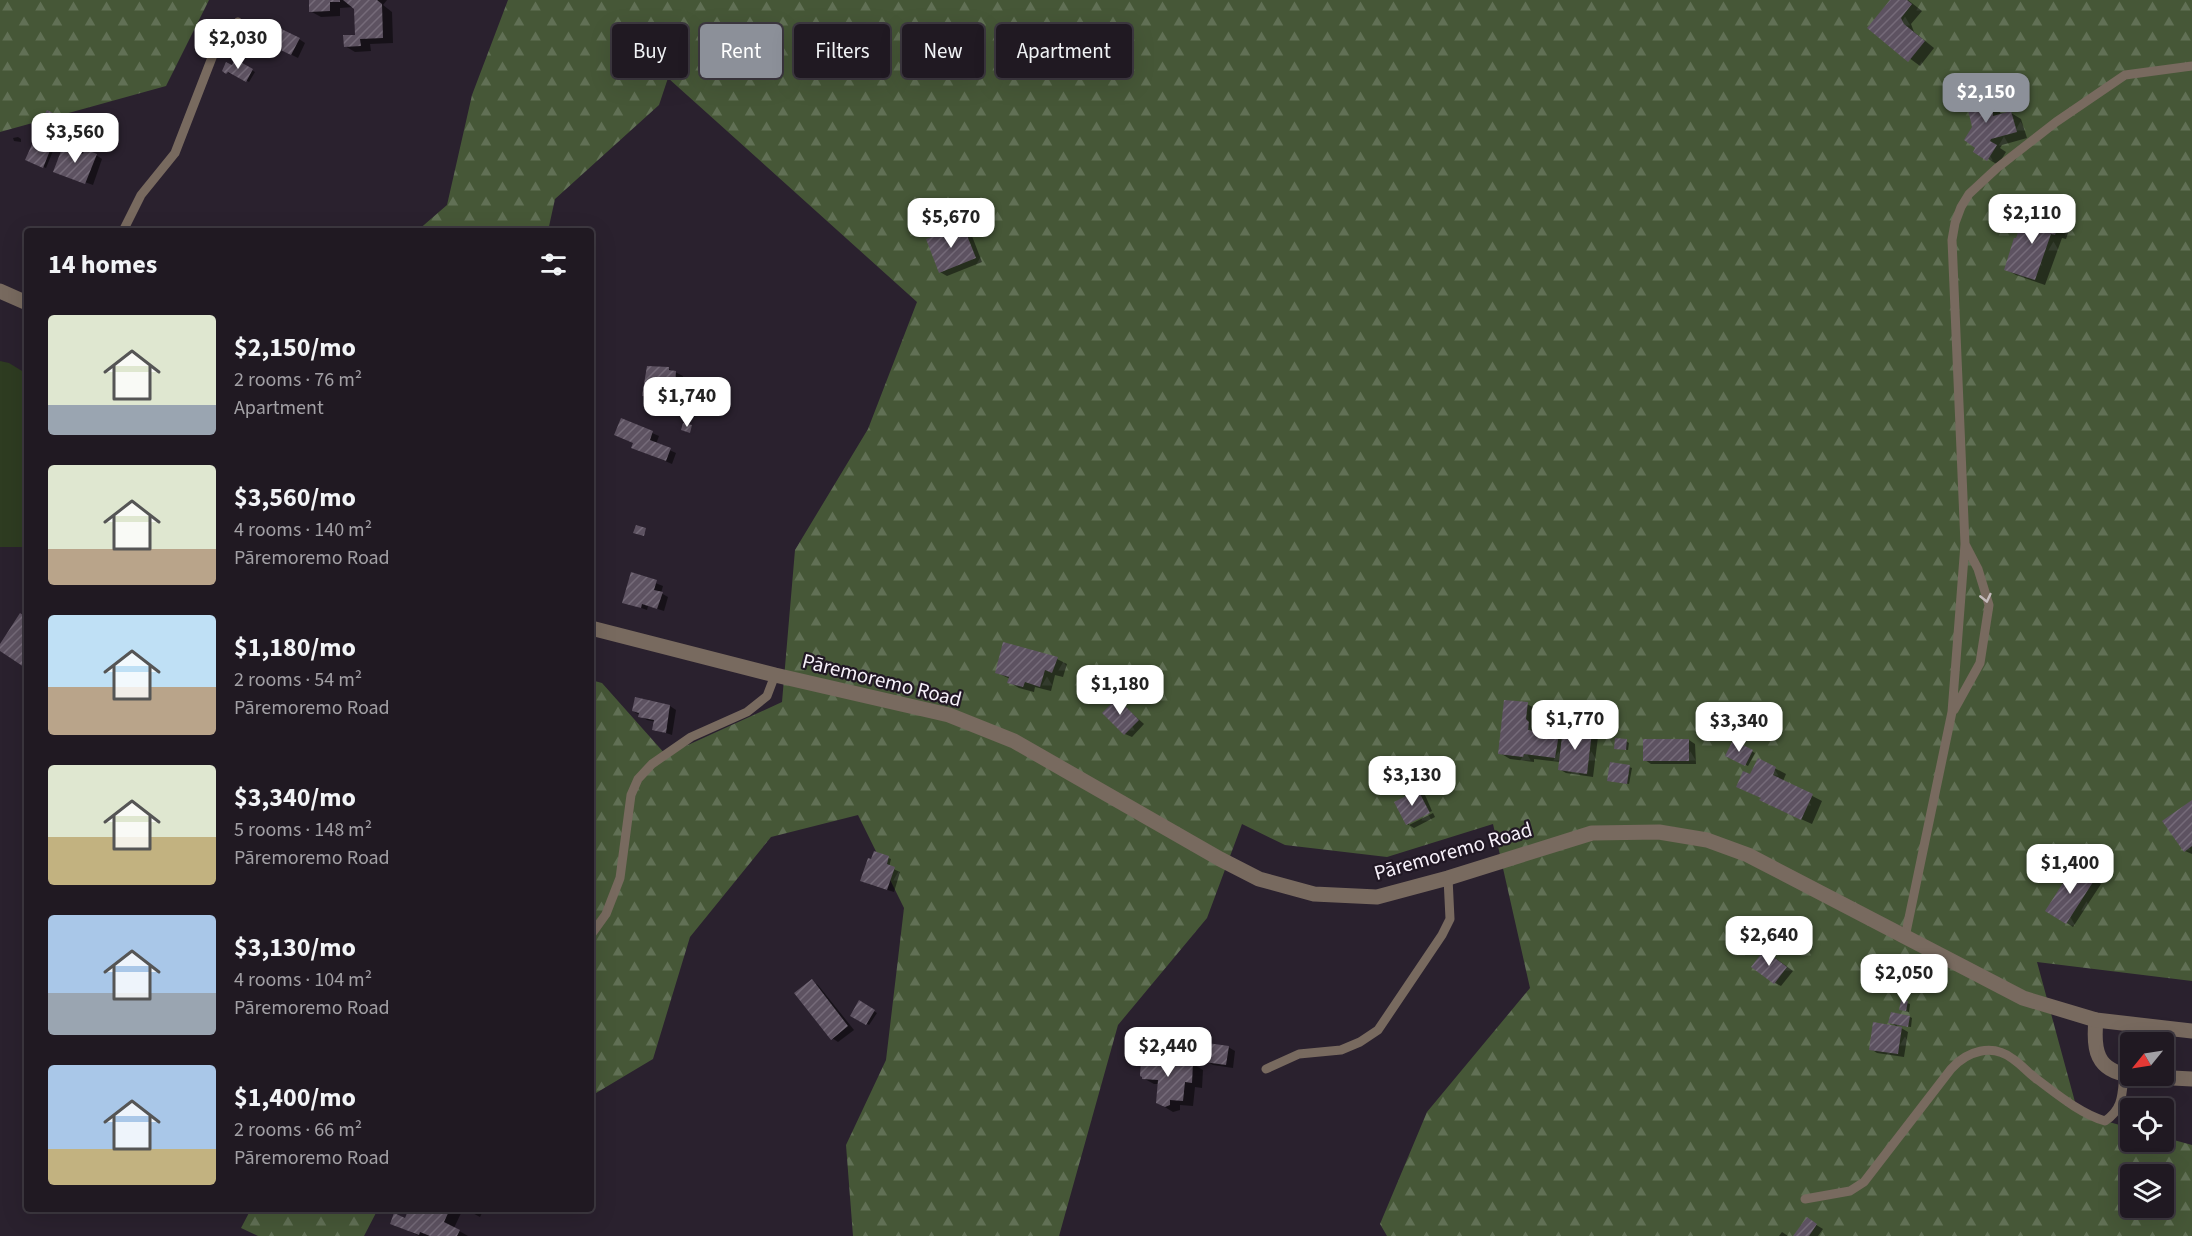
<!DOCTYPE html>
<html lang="en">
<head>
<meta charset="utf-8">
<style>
  :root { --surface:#201922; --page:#28222a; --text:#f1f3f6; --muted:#a2a0a5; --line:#3d3840; --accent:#8c9099 }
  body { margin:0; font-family:"Source Sans 3",sans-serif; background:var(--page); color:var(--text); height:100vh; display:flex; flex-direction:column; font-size:22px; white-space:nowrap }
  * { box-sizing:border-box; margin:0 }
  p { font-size:20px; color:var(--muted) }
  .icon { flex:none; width:33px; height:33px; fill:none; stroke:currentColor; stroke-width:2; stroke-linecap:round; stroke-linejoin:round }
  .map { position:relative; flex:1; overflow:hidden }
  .drawer { position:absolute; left:24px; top:228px; width:570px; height:984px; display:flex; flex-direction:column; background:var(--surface); border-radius:6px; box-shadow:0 6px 24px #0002,0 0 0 2px var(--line) }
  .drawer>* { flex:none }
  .banner { position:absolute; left:612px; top:24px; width:570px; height:54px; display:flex; gap:12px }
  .needle { width:39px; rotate:240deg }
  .tools { position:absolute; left:2120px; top:1032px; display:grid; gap:12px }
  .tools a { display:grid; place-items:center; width:54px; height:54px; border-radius:6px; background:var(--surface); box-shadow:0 6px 24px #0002,0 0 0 2px var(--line); font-size:30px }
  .price { position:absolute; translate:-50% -51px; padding:0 14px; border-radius:12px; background:#fff; color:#222; font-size:20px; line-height:39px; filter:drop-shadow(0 2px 3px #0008) }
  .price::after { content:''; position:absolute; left:50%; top:36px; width:18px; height:14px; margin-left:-9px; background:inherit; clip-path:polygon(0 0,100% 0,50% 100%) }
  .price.selected { background:var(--accent); color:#fff }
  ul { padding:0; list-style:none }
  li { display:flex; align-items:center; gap:18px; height:150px; padding:0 24px }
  li span { display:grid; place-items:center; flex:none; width:168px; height:120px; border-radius:6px; color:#555 }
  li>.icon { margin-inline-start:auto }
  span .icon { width:72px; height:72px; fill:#fffc; stroke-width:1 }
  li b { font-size:26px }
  h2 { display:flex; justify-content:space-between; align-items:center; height:72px; padding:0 24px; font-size:26px }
  .tag { padding:0 21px; border-radius:6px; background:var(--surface); box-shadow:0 6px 24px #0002,0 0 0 2px var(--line); font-size:21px; line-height:54px }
  .tag.selected { background:var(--accent); color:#fff }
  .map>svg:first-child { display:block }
  .green { fill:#2e3c21 }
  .forest { fill:url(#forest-firs); fill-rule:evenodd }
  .shadow { fill:#0007 }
  .building { fill:url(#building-hatch) }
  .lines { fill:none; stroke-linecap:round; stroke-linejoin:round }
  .service { stroke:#786a5f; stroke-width:9 }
  .minor { stroke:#786a5f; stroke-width:15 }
  .tertiary { stroke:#786a5f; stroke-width:15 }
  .oneway { stroke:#c4bbbc }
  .labels { text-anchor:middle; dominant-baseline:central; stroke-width:4.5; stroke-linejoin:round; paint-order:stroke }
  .street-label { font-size:21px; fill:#f7f1fa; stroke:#211824 }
</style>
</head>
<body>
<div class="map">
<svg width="2192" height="1236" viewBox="0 0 2192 1236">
  <defs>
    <pattern id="forest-firs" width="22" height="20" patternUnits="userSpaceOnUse" patternTransform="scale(1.5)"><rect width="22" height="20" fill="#465737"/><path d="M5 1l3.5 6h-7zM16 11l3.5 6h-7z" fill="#617055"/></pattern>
    <pattern id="building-hatch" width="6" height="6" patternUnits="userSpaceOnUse" patternTransform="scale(1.5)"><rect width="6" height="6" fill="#5d5261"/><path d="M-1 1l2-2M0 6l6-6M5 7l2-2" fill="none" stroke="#756b79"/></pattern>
  </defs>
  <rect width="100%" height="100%" fill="#2a212e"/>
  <path class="green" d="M0,361L9,363L27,374V547H0Z"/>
  <path class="forest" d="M0,0H209L166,86L0,132Z
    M508,0H2192V981L2037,962L2078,1113L2130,1128V1142H2163V1137L2192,1145V1236H1387L1380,1224L1427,1112L1530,988L1493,824L1387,857L1285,845L1242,824L1207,918L1118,1025L1059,1236H853L846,1145L886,1060L904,908L858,815L771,837L690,937L653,1059L591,1096V680L602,683L666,755L782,702L795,550L868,429L917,302L668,78L659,105L555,199L548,231H417L447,205L472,95ZM2130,1174H2163V1208H2130Z
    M251,1209H378L364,1236H258L241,1228Z"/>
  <path class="shadow" d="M310,0H387L383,5L392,12L393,43L370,44L371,51L355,52L345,46L356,36V9L354,7L340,8V16L321,17L310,11Z
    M1892,0H1908L1922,11L1911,24L1914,32L1934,48L1920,66L1869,28Z
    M299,39L305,43L298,58L268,43Z
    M236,61L255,72L249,82L231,72L230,74L224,70L232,67Z
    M1986,90L1997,96L2000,113H2011L2021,119L2027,138L2002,145L2000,148L2006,152L1998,165L1975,151L1978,148L1974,128Z
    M18,137L21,139V142L14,141L13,138Z
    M34,142L53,151L46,168L30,161Z
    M96,155L102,159L93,185L60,173L84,156Z
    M2061,218L2071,224L2066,239L2062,238L2045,285L2016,275L2006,269L2035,228Z
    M963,227L970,231L982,262L947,276L940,272Z
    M669,369L683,376L681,404L662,402L644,395Z
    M622,420L659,436L656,444L676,453L672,464L633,447L634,443Z
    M632,574L663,586L661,593L668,597L664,611L648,606L647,610L624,602Z
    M1057,659L1067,664L1063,677L1055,675L1051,691L1035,687L1034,692L1019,688L1009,682L1010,679L996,672Z
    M1117,700L1144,724L1132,737L1125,734Z
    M1527,704L1538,710L1536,726L1539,729V733L1558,736L1563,739L1591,733L1598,737L1593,777L1566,773L1559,769L1560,762L1534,759V762L1510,759L1500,753Z
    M670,706L676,710L672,735L654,729L656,722L647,720L633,711Z
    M1689,740L1695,744L1696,764H1651L1645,760Z
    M1626,741L1629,743L1628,750L1616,748Z
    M1734,742L1755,753L1748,766L1727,755Z
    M1759,760L1786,774L1783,781L1822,801L1812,824L1772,806L1762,798L1751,776Z
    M1629,767L1632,768L1629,784L1612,781Z
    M1418,792L1425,795L1432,811L1409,822V825L1407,824Z
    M2192,802V854L2185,851Z
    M1433,813L1435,817L1414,828L1409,825Z
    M875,853L891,859L889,867L900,872L894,892L868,884L881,864Z
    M2075,868L2101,884L2073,927L2048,911Z
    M1771,955L1793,971L1781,986L1775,983Z
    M812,981L818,985L854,1030L838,1042L832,1038Z
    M860,1003L877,1013L869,1025L852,1015Z
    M1907,1003L1910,1004L1909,1012L1904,1011Z
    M1910,1017L1912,1018L1911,1027L1896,1025L1908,1032L1904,1057L1877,1053L1871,1049L1899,1028L1890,1022Z
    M1228,1047L1235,1051L1233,1068L1213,1065L1206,1061Z
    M1142,1061L1193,1064L1203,1070L1202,1088L1195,1087L1193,1106L1180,1105V1110L1173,1112L1163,1106L1159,1084H1154L1143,1078Z
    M411,1209H463L454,1228L468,1236H419L392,1223L406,1220Z
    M465,1209H484L480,1217Z
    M1813,1223L1823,1229L1818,1236H1795Z
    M1782,1232L1788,1236H1779Z"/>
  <path class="building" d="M309,0H340V2H330V11L309,12Z
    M343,0H377L382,4L383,38L360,39L361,46L344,47L343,35H355L354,9Z
    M1890,0H1907L1912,4L1901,18L1904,24L1925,41L1908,62L1867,28Z
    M269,23L300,38L291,55L260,40Z
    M235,59L253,69L246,82L228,72L226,74L222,71L226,62L232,65Z
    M1986,89L1991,107L1993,106V116L2011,111L2017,132L1991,139L1990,141L1997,145L1987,161L1973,152L1975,148L1964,140L1972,127L1966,101H1969L1967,93Z
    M47,110L57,115L54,122L43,117Z
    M34,140L51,148L43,168L25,160Z
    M63,146L83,154L85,149L97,154L85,184L53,172Z
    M2040,209L2062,216L2055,235L2051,234L2035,280L2004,270L2014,238H2016L2022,222L2034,226Z
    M963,225L976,258L939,273L926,239Z
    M647,366L669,367V370L676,371L674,401L654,399V397L642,396Z
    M621,418L653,431L650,440L671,448L666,461L631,448L633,443L614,435Z
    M683,423L692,425L690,433L681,430Z
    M636,525L646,528L644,536L633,533Z
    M631,572L657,580L654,590L663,592L657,609L642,604L641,608L622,603Z
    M20,613L27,618V669L0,651V644Z
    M1003,642L1058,657L1052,673L1045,670L1040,687L1025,682L1023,687L1007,683L1009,677L995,673Z
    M635,697L670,705L666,733L652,730L654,720L638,717L639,713L632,711Z
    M1117,698L1139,720L1124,735L1102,713Z
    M1504,700L1528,702L1526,719L1529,722L1528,730L1559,734L1555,758L1524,754L1523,757L1498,754Z
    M1750,722L1757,726L1754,733L1746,729Z
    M1563,728L1592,732L1587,774L1558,770Z
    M1615,738L1627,739L1626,750L1614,749Z
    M1643,739H1689V761H1643Z
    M1733,740L1753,750L1745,766L1725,756Z
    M1758,758L1776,767L1773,775L1813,794L1801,820L1759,800L1761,798L1736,787L1743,771L1750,774Z
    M1610,762L1630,765L1627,784L1607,781Z
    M1418,790L1430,813L1406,825L1394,802Z
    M2192,800V846L2184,852L2162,821Z
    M874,851L889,856L887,864L895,867L887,890L860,881L868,858L871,859Z
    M2074,866L2095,879L2066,924L2045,911Z
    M1764,950L1787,967L1774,984L1751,967Z
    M812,979L848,1026L831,1040L794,993Z
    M859,1000L875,1010L866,1025L850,1016Z
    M1901,1000L1908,1001L1906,1011L1899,1010Z
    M1891,1012L1910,1016L1908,1027L1888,1023Z
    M1873,1022L1902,1027L1898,1054L1869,1050Z
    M1207,1043L1229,1046L1226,1065L1204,1062Z
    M1144,1058L1193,1063L1192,1083L1185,1082L1183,1101L1170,1100V1105L1165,1107L1156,1103L1158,1080L1142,1079V1077L1140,1076L1141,1059Z
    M409,1209H450L444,1222L460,1230L457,1236H430L420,1232L419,1235L390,1224L394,1213L405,1218Z
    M1807,1217L1817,1224L1809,1236H1793Z"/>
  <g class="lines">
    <path class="service" d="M123,231L141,195L175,153L213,55L238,22
      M1954,710L1980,663L1989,605L1978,569L1965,544
      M591,935L606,914L620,878L631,795L638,779L652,764L691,737L747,712L767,696L775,675
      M1905,937L1952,712L1965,544L1952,240L1955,223L1961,207L1969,194L1997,168L2056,122L2125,75L2192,66
      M1266,1069L1299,1054L1341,1050L1360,1042L1378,1030L1442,935L1450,919L1448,878
      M1805,1199L1850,1191L1864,1182L1951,1069C1967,1051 1992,1043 2013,1059C2022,1065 2029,1074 2038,1080C2058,1095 2081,1114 2105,1121C2123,1109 2122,1095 2124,1074"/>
    <path class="minor" d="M2096,1020C2093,1049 2096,1071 2130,1075
      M2135,1076L2192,1079"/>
    <path class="tertiary" d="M0,291L27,303
      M591,628L775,675L949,715L1014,741L1220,859L1259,879L1314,894L1377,897L1448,878L1592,833L1659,832L1707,840L1748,855L2023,998L2096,1020L2192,1031"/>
  </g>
  <defs><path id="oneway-chevron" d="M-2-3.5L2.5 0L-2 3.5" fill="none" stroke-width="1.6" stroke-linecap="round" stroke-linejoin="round" transform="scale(1.5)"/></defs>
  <use class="oneway" href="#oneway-chevron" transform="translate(1986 598) rotate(77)"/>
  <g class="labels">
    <g class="street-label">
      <text transform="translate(882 680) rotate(14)">Pāremoremo Road</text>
      <text transform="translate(1453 851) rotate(-16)">Pāremoremo Road</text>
    </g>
  </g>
</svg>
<div class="tools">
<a><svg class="needle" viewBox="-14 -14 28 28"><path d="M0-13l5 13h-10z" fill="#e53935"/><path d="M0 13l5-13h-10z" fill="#a2a0a5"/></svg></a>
<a><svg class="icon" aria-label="locate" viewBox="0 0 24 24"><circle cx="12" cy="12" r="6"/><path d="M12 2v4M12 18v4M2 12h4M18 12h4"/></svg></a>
<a><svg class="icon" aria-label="layers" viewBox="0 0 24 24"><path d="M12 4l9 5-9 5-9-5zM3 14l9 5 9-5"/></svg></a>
</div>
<b class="price" style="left:238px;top:70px">$2,030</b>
<b class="price selected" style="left:1986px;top:124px">$2,150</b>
<b class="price" style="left:75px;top:164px">$3,560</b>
<b class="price" style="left:2032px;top:245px">$2,110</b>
<b class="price" style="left:951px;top:249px">$5,670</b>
<b class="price" style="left:687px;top:428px">$1,740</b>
<b class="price" style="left:1120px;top:716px">$1,180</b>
<b class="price" style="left:1575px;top:751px">$1,770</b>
<b class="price" style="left:1739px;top:753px">$3,340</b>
<b class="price" style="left:1412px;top:807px">$3,130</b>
<b class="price" style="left:2070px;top:895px">$1,400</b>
<b class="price" style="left:1769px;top:967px">$2,640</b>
<b class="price" style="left:1904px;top:1005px">$2,050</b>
<b class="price" style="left:1168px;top:1078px">$2,440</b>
<div class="banner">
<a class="tag">Buy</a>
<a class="tag selected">Rent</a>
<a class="tag">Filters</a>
<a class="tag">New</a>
<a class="tag">Apartment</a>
</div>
<section class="drawer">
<h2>14 homes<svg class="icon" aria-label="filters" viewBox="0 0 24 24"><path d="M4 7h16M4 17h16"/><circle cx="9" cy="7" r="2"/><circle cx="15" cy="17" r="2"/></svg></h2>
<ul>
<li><span style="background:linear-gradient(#dfe7d0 75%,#9aa5b1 0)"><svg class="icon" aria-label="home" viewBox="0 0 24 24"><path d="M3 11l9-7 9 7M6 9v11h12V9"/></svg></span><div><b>$2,150/mo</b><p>2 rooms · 76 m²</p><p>Apartment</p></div></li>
<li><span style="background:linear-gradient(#dfe7d0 70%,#b9a48a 0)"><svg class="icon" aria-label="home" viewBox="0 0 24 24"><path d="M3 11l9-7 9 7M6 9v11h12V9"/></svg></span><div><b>$3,560/mo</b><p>4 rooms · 140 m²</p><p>Pāremoremo Road</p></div></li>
<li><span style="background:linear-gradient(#bfe0f5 60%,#b9a48a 0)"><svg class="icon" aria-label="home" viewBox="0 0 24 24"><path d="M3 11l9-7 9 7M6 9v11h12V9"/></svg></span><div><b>$1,180/mo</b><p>2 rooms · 54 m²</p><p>Pāremoremo Road</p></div></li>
<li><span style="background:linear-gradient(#dfe7d0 60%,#c2b280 0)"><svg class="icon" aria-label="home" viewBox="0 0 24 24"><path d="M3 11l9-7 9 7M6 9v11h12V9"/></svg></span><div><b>$3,340/mo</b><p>5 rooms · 148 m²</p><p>Pāremoremo Road</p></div></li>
<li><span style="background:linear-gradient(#a9c7e8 65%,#9aa5b1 0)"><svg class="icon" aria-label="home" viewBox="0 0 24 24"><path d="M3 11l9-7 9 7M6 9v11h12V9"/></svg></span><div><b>$3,130/mo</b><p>4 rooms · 104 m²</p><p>Pāremoremo Road</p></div></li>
<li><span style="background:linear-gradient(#a9c7e8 70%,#c2b280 0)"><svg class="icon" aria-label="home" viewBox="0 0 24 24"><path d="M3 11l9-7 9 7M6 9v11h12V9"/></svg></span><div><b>$1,400/mo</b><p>2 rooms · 66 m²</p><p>Pāremoremo Road</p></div></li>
</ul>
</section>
</div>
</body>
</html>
